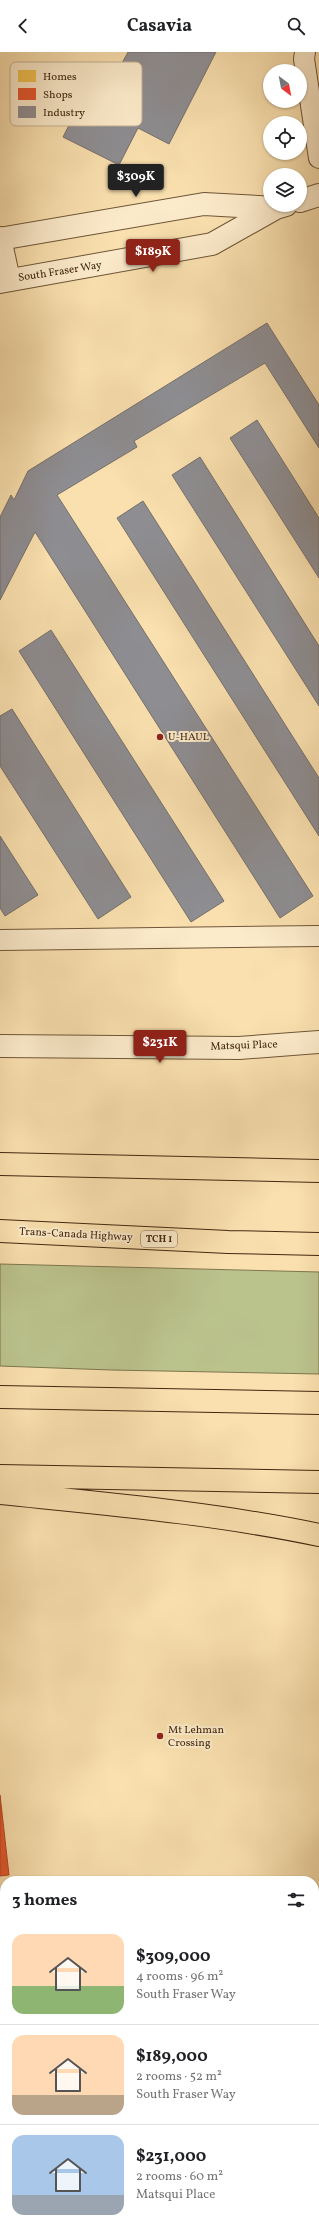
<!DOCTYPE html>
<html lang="en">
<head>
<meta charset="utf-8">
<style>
  :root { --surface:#fff; --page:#f6f6f6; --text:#202124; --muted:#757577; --line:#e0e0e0; --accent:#8f2418 }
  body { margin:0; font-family:Vollkorn,serif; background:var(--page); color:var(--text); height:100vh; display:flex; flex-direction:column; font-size:15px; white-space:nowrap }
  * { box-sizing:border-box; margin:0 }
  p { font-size:13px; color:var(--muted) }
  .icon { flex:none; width:22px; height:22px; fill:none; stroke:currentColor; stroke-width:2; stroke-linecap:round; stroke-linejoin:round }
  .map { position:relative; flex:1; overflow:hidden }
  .panel { position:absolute; left:0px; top:1824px; width:319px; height:356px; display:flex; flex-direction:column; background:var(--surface); border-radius:16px 16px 0 0; box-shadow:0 1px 3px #0004 }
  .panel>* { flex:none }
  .needle { width:26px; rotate:148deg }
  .controls { position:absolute; left:263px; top:12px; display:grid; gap:8px }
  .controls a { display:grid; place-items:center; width:44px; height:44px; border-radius:50%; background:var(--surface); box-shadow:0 1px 3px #0004; font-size:20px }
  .price { position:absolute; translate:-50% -34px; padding:0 9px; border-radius:4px; background:var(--accent); color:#fff; font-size:13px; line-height:26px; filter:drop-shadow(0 1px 2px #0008) }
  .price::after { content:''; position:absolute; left:50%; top:24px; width:12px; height:9px; margin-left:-6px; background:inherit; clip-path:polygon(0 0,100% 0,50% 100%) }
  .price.selected { background:#222; color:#fff }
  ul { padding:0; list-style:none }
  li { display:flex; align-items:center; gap:12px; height:100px; padding:0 12px }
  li+li { border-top:1px solid var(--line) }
  li span { display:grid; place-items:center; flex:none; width:112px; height:80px; border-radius:12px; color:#555 }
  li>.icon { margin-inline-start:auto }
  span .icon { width:48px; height:48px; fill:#fffc; stroke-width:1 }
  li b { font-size:17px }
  h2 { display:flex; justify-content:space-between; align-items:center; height:48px; padding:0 12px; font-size:17px }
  header { display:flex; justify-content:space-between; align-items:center; height:52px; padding:0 12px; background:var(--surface); font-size:18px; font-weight:700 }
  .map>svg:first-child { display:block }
  .green { fill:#bbc38d; stroke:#7e764e }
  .homes { fill:#f2c14e; stroke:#bd933b }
  .shops { fill:#e4572e; stroke:#b34925 }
  .industry { fill:#8d8d92; stroke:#766f6b }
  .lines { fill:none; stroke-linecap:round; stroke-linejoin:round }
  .service-casing { stroke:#6f5638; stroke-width:22 }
  .minor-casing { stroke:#6f5638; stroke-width:24 }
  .tertiary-casing { stroke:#6f5638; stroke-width:24 }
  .secondary-casing { stroke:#412810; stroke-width:24 }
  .motorway-casing { stroke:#412810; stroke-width:24 }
  .service { stroke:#fcebcb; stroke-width:20 }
  .minor { stroke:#fcebcb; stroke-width:22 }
  .tertiary { stroke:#fcebcb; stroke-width:22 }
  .secondary { stroke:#fcebcb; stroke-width:22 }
  .motorway { stroke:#fae0af; stroke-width:22 }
  .poi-dot { fill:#8f2418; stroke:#fcebcb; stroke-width:1.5 }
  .labels { text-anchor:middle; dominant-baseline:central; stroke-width:4; stroke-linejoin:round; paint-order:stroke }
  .shield { fill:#fcebcb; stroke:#796248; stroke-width:1 }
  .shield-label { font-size:10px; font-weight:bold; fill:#412810 }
  .street-label { font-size:11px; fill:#412810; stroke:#fcebcb }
  .poi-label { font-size:11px; fill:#412810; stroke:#fcebcb; text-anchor:start }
  .key { fill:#fcebcb; stroke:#c4b093; stroke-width:1 }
  .key-label { font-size:11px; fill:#412810 }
</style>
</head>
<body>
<header><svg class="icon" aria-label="back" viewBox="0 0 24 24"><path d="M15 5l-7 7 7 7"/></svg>Casavia<svg class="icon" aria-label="search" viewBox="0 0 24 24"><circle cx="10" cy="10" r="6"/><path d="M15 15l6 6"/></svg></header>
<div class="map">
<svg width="319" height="2180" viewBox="0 0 319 2180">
  <rect width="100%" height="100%" fill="#fae0af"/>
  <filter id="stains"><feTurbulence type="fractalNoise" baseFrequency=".005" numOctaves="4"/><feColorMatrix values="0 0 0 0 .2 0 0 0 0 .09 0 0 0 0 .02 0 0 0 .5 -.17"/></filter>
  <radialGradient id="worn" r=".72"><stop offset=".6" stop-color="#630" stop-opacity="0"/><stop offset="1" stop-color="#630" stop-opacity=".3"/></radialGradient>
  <path class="green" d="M0,1212L319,1220V1322L111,1318L0,1314Z"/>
  <path class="homes" d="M319,2116V2180H286L283,2175H314V2119Z
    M0,2140L5,2148V2175H22L25,2180H0Z
    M87,2175H111L103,2180H90Z
    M212,2175H255L258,2180H203Z"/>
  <path class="shops" d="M0,1743L9,1823L0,1824Z"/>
  <path class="industry" d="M128,0H216L169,92L138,76L119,113L63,85L91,30L107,39Z
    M267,271L319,353V396L265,311L134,389L137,395L57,443L313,844L280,866L35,480L0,548V465L11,443L14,448L28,419Z
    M257,368L319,466V526L230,386Z
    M200,405L319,594V654L172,423Z
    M143,449L319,726V784L117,466Z
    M51,578L224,849L191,870L19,599Z
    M12,657L131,845L98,867L0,714V664Z
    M0,784L38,843L5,864L0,856Z"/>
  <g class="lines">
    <defs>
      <path id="service" d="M305,0L304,7L319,106
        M0,888L319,884
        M314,2081L319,2078
        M150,2180L159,2175"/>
      <path id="minor" d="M0,186L9,228
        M0,994L239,996L319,990"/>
      <path id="tertiary" d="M300,149L319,143
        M0,187L204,152L276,156
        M0,230L212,192L276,156L286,153"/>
      <path id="secondary" d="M314,1889L319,1888
        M0,1909H5
        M314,1959H319
        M0,1977H5"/>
      <path id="motorway" d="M0,1112L319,1119
        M0,1179L228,1190L319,1192
        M0,1345L319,1351
        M0,1424L319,1430
        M0,1441C107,1452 214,1461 319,1483"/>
    </defs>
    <use href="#service" class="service-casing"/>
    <use href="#minor" class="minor-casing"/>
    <use href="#tertiary" class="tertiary-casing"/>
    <use href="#secondary" class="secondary-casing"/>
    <use href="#motorway" class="motorway-casing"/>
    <use href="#service" class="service"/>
    <use href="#minor" class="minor"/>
    <use href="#tertiary" class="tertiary"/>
    <use href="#secondary" class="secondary"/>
    <use href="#motorway" class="motorway"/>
  </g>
  <g class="poi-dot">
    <circle cx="160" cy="685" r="4"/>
    <circle cx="160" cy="1684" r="4"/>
  </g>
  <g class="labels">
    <rect class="shield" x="141" y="1179" width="36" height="16" rx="3"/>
    <g class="shield-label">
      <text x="159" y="1187">TCH 1</text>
    </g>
    <g class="street-label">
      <text transform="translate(60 220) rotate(-9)">South Fraser Way</text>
      <text transform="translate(244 994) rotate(-2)">Matsqui Place</text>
      <text transform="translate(76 1183) rotate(3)">Trans-Canada Highway</text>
    </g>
    <g class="poi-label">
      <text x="168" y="685">U-HAUL</text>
      <text x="168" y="1678">Mt Lehman<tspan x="168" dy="13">Crossing</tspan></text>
    </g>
  </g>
  <rect x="10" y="10" width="132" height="64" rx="6" class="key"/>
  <rect x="18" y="18" width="18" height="12" fill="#f2c14e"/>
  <rect x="18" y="36" width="18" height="12" fill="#e4572e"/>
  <rect x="18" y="54" width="18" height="12" fill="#8d8d92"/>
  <g class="key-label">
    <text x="43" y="28">Homes</text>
    <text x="43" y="46">Shops</text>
    <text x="43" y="64">Industry</text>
  </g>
  <rect width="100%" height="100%" filter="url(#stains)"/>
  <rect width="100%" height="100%" fill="url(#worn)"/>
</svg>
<div class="controls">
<a><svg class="needle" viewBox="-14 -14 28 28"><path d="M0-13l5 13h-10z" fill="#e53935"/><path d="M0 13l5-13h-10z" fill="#757577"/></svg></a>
<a><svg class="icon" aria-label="locate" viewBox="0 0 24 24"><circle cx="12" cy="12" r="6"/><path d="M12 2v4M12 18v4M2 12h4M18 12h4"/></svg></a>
<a><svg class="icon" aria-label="layers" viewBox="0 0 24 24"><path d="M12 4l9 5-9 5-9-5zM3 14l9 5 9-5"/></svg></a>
</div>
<b class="price selected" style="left:136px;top:146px">$309K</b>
<b class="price" style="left:153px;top:221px">$189K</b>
<b class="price" style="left:160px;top:1012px">$231K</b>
<section class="panel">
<h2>3 homes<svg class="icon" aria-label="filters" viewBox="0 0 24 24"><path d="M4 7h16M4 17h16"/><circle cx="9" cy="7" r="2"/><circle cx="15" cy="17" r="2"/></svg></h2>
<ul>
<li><span style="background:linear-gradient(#ffd9b3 65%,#8fb573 0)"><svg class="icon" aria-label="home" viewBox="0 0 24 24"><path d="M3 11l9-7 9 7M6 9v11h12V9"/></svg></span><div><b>$309,000</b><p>4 rooms · 96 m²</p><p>South Fraser Way</p></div></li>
<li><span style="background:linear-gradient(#ffd9b3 75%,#b9a48a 0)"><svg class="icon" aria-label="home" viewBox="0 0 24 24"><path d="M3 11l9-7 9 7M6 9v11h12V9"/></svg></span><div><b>$189,000</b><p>2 rooms · 52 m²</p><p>South Fraser Way</p></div></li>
<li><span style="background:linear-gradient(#a9c7e8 75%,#9aa5b1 0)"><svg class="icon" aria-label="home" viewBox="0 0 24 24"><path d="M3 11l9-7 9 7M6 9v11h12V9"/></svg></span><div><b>$231,000</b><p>2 rooms · 60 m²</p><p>Matsqui Place</p></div></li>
</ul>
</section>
</div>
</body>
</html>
